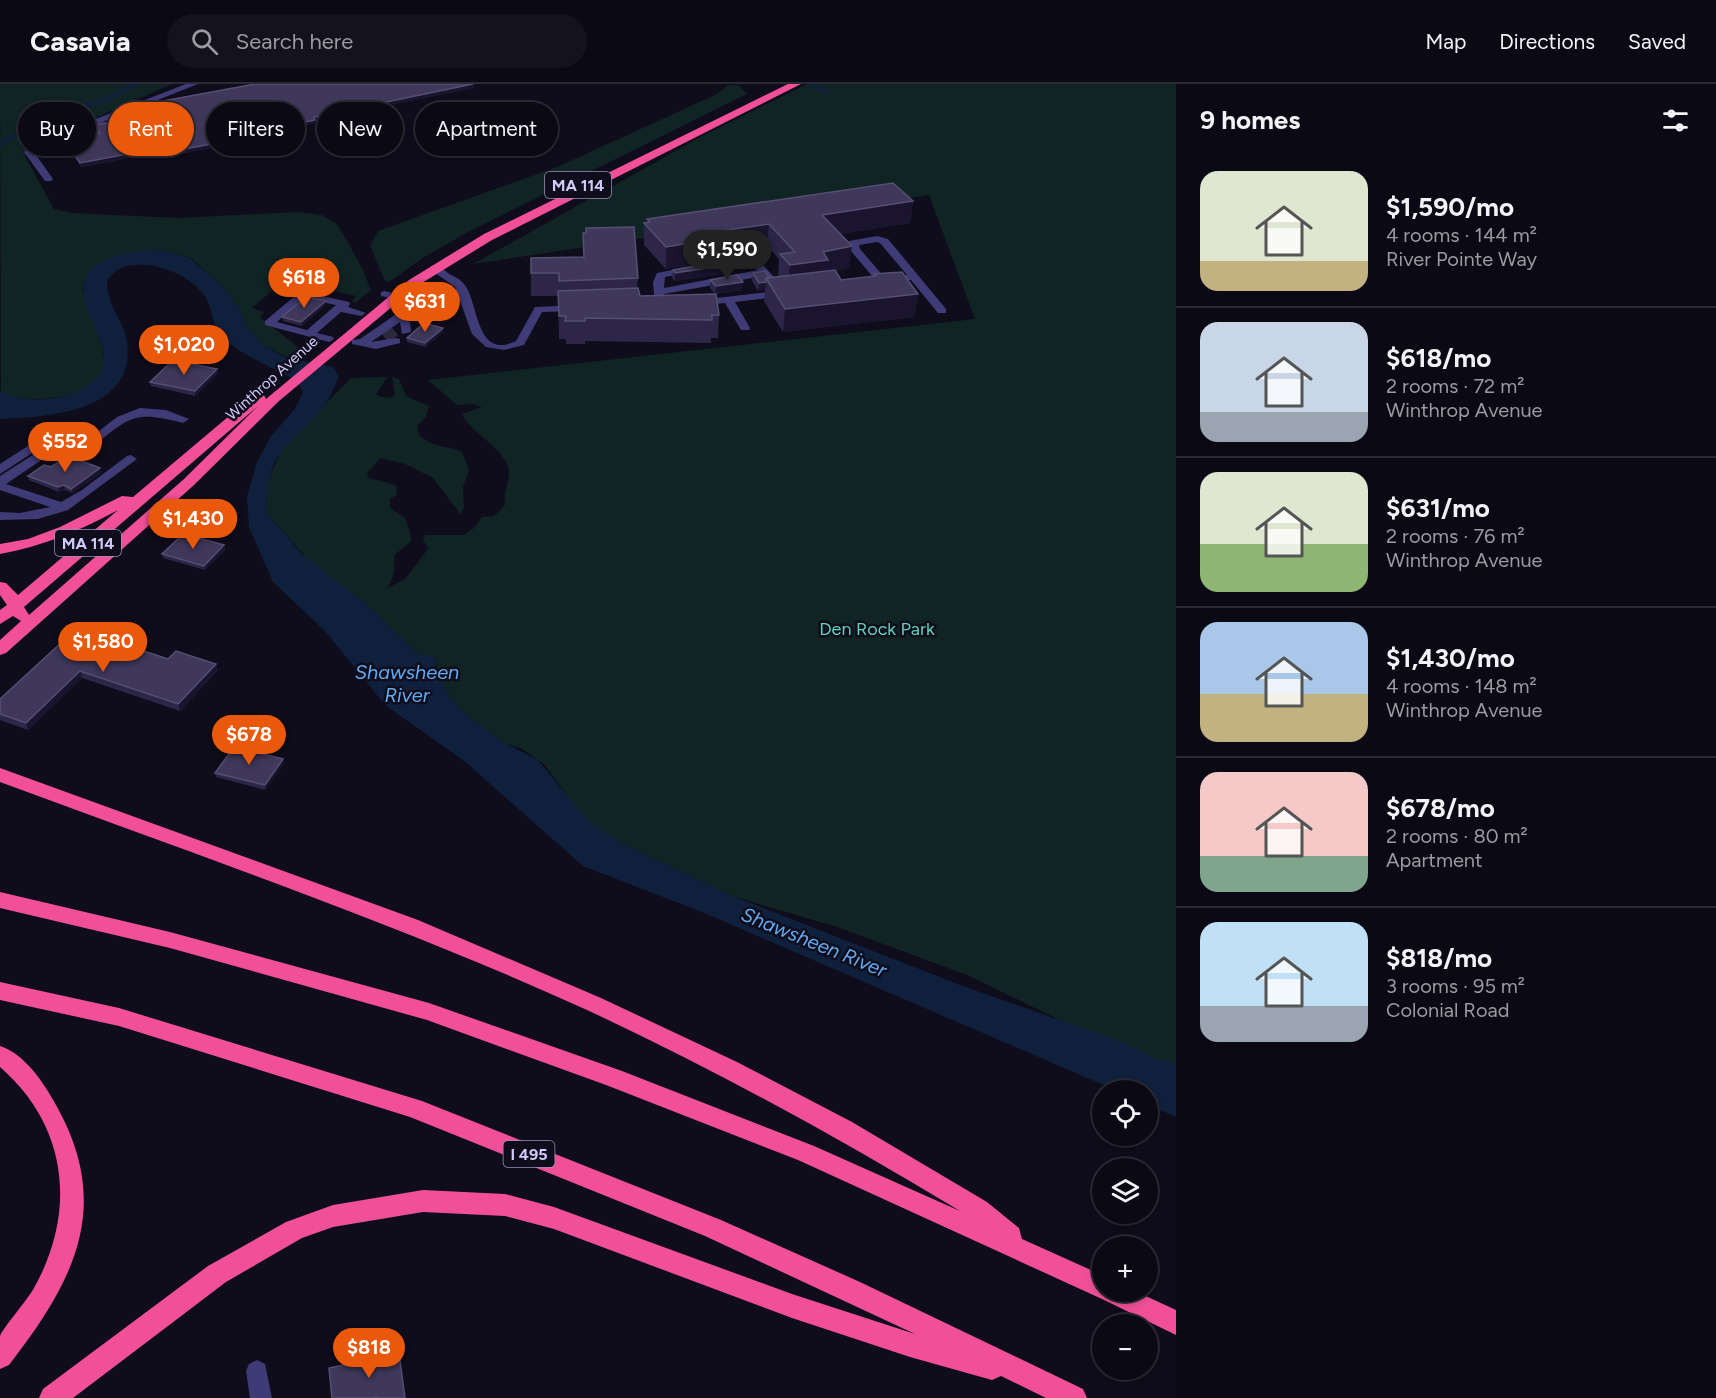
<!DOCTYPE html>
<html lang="en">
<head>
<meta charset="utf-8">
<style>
  :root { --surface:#0b0914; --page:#14121d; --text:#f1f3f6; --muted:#9a9aa0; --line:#2b2a34; --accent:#ea580c }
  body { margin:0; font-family:Figtree,sans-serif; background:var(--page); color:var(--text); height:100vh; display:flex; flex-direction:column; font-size:22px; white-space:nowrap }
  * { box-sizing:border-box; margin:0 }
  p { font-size:20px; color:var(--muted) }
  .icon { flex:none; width:33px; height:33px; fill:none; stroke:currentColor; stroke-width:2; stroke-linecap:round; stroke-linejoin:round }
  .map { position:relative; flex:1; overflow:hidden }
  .details { display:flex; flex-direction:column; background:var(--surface); width:540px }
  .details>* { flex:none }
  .hud { position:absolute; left:18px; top:18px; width:570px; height:54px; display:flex; gap:12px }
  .tools { position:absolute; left:1092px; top:996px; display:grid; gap:12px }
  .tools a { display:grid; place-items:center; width:66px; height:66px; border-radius:50%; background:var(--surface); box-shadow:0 3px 9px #0003,0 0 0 2px var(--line); font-size:30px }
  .price { position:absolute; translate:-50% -51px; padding:0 14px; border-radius:21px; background:var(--accent); color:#fff; font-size:20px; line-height:39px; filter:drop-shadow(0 2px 3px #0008) }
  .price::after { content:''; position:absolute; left:50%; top:36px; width:18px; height:14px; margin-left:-9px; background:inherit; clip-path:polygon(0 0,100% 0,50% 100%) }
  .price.current { background:#222; color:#fff }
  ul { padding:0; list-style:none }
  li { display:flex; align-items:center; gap:18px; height:150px; padding:0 24px }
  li+li { border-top:2px solid var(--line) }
  li span { display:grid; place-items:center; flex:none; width:168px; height:120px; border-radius:18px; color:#555 }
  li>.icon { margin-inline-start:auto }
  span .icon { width:72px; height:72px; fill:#fffc; stroke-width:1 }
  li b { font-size:26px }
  h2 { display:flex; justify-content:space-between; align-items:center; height:72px; padding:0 24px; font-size:26px }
  .chip { padding:0 21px; border-radius:27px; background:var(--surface); box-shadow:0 3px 9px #0003,0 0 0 2px var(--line); font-size:21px; line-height:54px }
  .chip.current { background:var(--accent); color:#fff }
  header { display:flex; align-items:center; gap:36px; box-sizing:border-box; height:84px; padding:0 30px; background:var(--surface); border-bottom:2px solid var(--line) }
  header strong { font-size:28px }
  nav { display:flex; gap:33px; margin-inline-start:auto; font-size:21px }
  .search { width:420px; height:54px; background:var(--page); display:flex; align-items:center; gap:15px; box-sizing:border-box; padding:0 21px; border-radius:33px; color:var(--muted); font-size:22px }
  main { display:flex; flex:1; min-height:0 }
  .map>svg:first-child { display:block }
  .green { fill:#102424 }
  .water { fill:#0f203d }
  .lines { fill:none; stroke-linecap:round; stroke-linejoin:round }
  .stream { stroke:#0f203d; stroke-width:4 }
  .minor-tunnel { stroke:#2c293d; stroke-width:12; stroke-dasharray:12 6; stroke-linecap:butt }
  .minor { fill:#3f3b76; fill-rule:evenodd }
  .highway { fill:#f15099; fill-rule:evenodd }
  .wall { fill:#2d2648 }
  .shaded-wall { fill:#1a142e }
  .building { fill:#3f385b; stroke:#564f74; stroke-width:1.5 }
  .labels { text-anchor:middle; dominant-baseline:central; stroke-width:5; stroke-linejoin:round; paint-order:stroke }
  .far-street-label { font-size:15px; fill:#d1cbfb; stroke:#0f0c1b }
  .shield { fill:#0f0c1b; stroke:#9792b8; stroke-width:1.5 }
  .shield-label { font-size:16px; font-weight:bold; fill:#d1cbfb }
  .park-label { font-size:18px; fill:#5ed3b9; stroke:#0f0c1b }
  .water-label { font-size:20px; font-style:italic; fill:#61abf2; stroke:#0f0c1b }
</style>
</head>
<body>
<header>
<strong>Casavia</strong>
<div class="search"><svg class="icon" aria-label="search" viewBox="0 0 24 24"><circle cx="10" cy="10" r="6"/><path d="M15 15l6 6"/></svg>Search here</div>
<nav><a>Map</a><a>Directions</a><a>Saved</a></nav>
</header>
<main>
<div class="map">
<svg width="1176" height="1314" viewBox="0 0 1176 1314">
  <rect width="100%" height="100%" fill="#0f0c1b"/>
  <path class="green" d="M0,0H172L28,64L25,72L54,125L72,129L178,134L297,128L322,131L338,141L362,184L371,206L355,219L352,217L356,212L285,196L252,224L264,228L260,233L298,263L292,275L264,262L246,242L239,223L222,202L191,174L156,165L109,175L97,181L82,204C88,223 102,256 104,274C107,317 28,321 1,309Z
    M807,0H1176V984L1066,939L967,891L837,843L735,813L619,758L590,739L578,726L544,680L522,665L505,659L466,631L452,616L437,589L436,574L418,570L364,518L310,478L266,428L267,398L283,363L351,294L387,293L376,311L387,314L395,312L392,293L399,295L406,312L429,322L426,333L417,342L419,351C432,364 447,361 462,368L469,386L463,403L464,423L461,431L433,394L405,380L381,374L367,389L369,394L396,401L397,411L390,415V424L405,434C407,441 412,450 411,458L394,471V489L388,504L405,495L428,465L423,455L425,451H464L473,445L482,433L494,432L505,421C502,407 513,394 507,380C497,359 472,350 462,330L482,323L473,320L457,321L428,296L975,235L929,111L473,180L706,50Z
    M729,1L740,2L747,10L468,148L421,175L389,198L385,197L370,162L378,147L557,83L715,11Z"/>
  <path class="water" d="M156,165L190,174L222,202L239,223L246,242L264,262L285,273L333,283L339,293C334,304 329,317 321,326C284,368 268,365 266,428L302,470L364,518L418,570L434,573L437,576L435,584L450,613L466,631L505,659L538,676L586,734L619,758L735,813L960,901L1122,958L1159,976L1176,980V1033L1148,1021V1006H1115L704,829L583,782L463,676L385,621L325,547L273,498L249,443L247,412L257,378L271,352L295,325L303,308L297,297C276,285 238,270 222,253C211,240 213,223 204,211C188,189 147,174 121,184C116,186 111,192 107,196C107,224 123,234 127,257C137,328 50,333 0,335V307C27,324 101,316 104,276C106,252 74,217 86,193C96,171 135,168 156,165Z"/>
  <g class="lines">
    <path class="stream" d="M811,0L827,9
      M0,60L19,49L26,39L47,34L58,26L101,18L136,0"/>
    <path class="minor-tunnel" d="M385,254L396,245"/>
    <path class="minor" d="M186,0H198L40,63L34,68L53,95L51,97H45L24,68L34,59Z
      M877,152L888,155L946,225V229H938L911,196L878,199L850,166L849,157ZM877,158L880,159L907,191L885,194L860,165L859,161Z
      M738,173L762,180L788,208L783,212L735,218L750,244L749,246H741L725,219L699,222L694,219L699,216L776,207L763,192L664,210V223L655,221L653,198L657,189ZM738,179L748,181L758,186L664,204L665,193Z
      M431,182C439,181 442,184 448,189C453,192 460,195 464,200C479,217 475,277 516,257L535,223L579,221L584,224L579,227L542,228L524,261L504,266L486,263L472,250L455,203L431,186Z
      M301,207L349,218L350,220L348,223L366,229L361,232L341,228L317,249L333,253L334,255L329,258L265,241V237ZM303,214L336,221L307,246L277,238Z
      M385,207L414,215L419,223L404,235L410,238L411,248L402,250L400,238L371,258L396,254L400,255V259L376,265L352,260V256L360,255L408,222L405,217L381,212V208Z
      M140,324L166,326L189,335L183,339C133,326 130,333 91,364L87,365L81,361L117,333Z
      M48,349L52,350V356L0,390V380Z
      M64,351L68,352V358L6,400L61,418L82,406L127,372L131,371L137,375L68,426L38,435L0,436V428L20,429L50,423L0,406V392Z
      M257,1276L265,1280L272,1314H250L246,1287L249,1280Z"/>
    <path class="highway" d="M788,0H801L492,156L417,202L279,317L194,401L6,569L0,571V556L21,537L13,532L0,540V526L7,521L0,511V498L6,499L18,511L118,426C80,447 43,462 0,470V460L28,455L60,443L122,412L133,413L254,311H264L266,315L409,196L484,150ZM258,322L184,395L29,531L24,523Z
      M0,684L418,836L601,914L737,978L852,1038L987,1118L1019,1144L1022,1155L1102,1191V1208H1137L1176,1226V1251L1102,1215L798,1076L606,1001L427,936L170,864L0,824V808L170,848L429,919L622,987L814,1062L960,1127C839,1054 716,986 587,926C396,839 197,771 0,698Z
      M0,898L119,924L422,1017L721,1136L860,1198L1083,1305L1087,1314H1046L1001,1292L992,1296L910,1273L792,1234L554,1145L505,1132L423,1128L333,1143L302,1154L226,1198L73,1314H39L43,1305L208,1182L286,1138L333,1121L423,1106L505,1110L554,1123L792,1210L915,1250L705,1152L410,1033L119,942L0,916Z
      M0,962C25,970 44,999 56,1021C113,1122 75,1196 9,1281L0,1285C0,1275 0,1261 0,1252C3,1244 28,1215 34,1204C77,1127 68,1042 0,983Z"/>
  </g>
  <path class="wall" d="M473,1L474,4L315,36V39L301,42V46L185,69L176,65L81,83L66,59L65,55L98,49L95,45L94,41L158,29L153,23L152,19Z
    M913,117L910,139L840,150L849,184L835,187L841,196L874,193V190L918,210L914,233L783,248L764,217L765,206L758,207L752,197L753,189L770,194L778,193L779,175L767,162L718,169L717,176L666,185L644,161V139H647V135Z
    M583,173L638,194L637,204L640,212L719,231L718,254H711V259L585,257V260H566V255H559L558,212H531V174Z
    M673,186L729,189L675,197L672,194Z
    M710,196L743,198L742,206L715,210L710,204Z
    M326,221L302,242L283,237L282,233Z
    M443,244V248L426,263L407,258V254Z
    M217,285L218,289L195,312L151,302L150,298Z
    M51,383L101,389L73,409L65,406L59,408L29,396L28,392Z
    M224,461L225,466L205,486L163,474L162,470Z
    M76,545L168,575L216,580L218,586L180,627L82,594L28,646L0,636V615Z
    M284,679L265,706L216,693L215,689Z"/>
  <path class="shaded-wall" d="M471,0H478L473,1L474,4L315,36V39L299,43V39L314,33Z
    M301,43V46L185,69V65Z
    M175,61L176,65L81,83L80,79Z
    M913,117L910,139L819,153L822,131Z
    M769,140L767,162L718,169L717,176L666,185V163L714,148Z
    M852,162L849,184L827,189L788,204L790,181L823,168Z
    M729,181V189L675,197V189Z
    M743,198L742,206L715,210L716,202Z
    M766,198L765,206L758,207L759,199Z
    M918,210L914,233L783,248L785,225Z
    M326,217V221L302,242L301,238Z
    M443,244V248L426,263L425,259Z
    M217,285L218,289L195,312V307Z
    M100,384L101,389L73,409L71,405Z
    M64,401L65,406L59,408L58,403Z
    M224,461L225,466L205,486L204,482Z
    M216,580L218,586L180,627L178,620Z
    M80,587L82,594L28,646L26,639Z
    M283,675L284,679L265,706V701Z"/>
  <path class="building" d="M255,0H473L314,33L315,36L299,39L301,43L185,65L175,61L80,79L65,55L100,49L94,41L159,29L152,19Z
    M893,99L913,117L822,131L852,162L823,168L828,176L790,181L780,170L795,168L769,140L714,148L719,154L666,163L644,139L650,138L647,135Z
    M634,143L638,194L559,197V189H531V174L584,173L583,149H586V144Z
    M725,176L729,181L675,189L673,186Z
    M835,186L841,196L876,192L874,190L902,188L918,210L785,225L766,194Z
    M765,187L770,194H766V198L759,199L753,189Z
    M737,191L743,198L716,202L710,196Z
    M638,204L640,212L716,210L719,231H712V236L585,234V237H565L566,232H559L558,207Z
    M306,213L326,217L301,238L282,233Z
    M424,239L443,244L425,259L407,254Z
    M173,276L217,285L195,307L150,298Z
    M68,372L100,384L71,405L64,401L58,403L28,392L44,381L51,383Z
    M183,450L224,461L204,482L162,470Z
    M76,545L168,575L176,567L216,580L178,620L80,587L26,639L0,630V615Z
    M234,663L283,675L265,701L215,689Z
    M399,1269L405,1314H377V1313L373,1314H332L329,1284Z"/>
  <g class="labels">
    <g class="far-street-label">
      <text transform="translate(272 294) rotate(-42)">Winthrop Avenue</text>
    </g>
    <g class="shield">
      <rect x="545" y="88" width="66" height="26" rx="4.5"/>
      <rect x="55" y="446" width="66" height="26" rx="4.5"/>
      <rect x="503.5" y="1057" width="51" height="26" rx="4.5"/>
    </g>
    <g class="shield-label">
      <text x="578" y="101">MA 114</text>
      <text x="88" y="459">MA 114</text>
      <text x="529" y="1070">I 495</text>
    </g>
    <g class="park-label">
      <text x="877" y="545">Den Rock Park</text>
    </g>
    <g class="water-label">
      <text x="407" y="588">Shawsheen<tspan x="407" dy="23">River</tspan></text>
      <text transform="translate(814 858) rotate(22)">Shawsheen River</text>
    </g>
  </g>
</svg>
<div class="tools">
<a><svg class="icon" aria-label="locate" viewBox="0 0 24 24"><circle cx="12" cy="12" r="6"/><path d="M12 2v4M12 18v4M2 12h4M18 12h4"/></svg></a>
<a><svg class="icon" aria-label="layers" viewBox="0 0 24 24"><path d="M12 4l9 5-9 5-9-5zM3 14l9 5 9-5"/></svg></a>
<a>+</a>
<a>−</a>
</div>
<b class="price current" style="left:727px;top:197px">$1,590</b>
<b class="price" style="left:304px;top:225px">$618</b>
<b class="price" style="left:425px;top:249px">$631</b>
<b class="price" style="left:184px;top:292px">$1,020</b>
<b class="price" style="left:65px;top:389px">$552</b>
<b class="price" style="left:193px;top:466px">$1,430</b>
<b class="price" style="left:103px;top:589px">$1,580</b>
<b class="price" style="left:249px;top:682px">$678</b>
<b class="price" style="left:369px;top:1295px">$818</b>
<div class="hud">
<a class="chip">Buy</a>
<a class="chip current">Rent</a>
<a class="chip">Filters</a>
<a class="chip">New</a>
<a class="chip">Apartment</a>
</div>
</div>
<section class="details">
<h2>9 homes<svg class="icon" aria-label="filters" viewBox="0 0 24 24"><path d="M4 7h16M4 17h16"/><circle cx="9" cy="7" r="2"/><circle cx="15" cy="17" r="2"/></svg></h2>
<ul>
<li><span style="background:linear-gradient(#dfe7d0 75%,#c2b280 0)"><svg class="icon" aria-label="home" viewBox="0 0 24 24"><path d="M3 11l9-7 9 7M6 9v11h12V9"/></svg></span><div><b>$1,590/mo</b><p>4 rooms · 144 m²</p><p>River Pointe Way</p></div></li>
<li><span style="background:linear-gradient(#c9d6e8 75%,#9aa5b1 0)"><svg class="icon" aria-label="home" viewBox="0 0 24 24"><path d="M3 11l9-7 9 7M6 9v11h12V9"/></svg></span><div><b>$618/mo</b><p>2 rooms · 72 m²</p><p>Winthrop Avenue</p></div></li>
<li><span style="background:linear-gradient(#dfe7d0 60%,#8fb573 0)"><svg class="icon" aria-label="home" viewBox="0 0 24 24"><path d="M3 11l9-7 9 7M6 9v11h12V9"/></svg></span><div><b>$631/mo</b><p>2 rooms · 76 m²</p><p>Winthrop Avenue</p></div></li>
<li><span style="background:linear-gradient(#a9c7e8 60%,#c2b280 0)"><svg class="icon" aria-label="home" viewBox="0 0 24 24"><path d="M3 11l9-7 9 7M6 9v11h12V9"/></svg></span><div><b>$1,430/mo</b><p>4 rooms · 148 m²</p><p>Winthrop Avenue</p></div></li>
<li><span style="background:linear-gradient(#f6c9c9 70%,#7fa58c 0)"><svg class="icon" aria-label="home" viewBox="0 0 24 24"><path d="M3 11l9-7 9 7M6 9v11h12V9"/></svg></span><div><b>$678/mo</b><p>2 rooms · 80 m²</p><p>Apartment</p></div></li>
<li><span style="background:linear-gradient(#bfe0f5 70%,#9aa5b1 0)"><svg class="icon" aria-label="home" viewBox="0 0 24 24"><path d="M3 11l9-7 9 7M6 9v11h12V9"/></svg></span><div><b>$818/mo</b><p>3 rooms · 95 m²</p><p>Colonial Road</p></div></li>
</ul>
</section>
</main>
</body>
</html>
